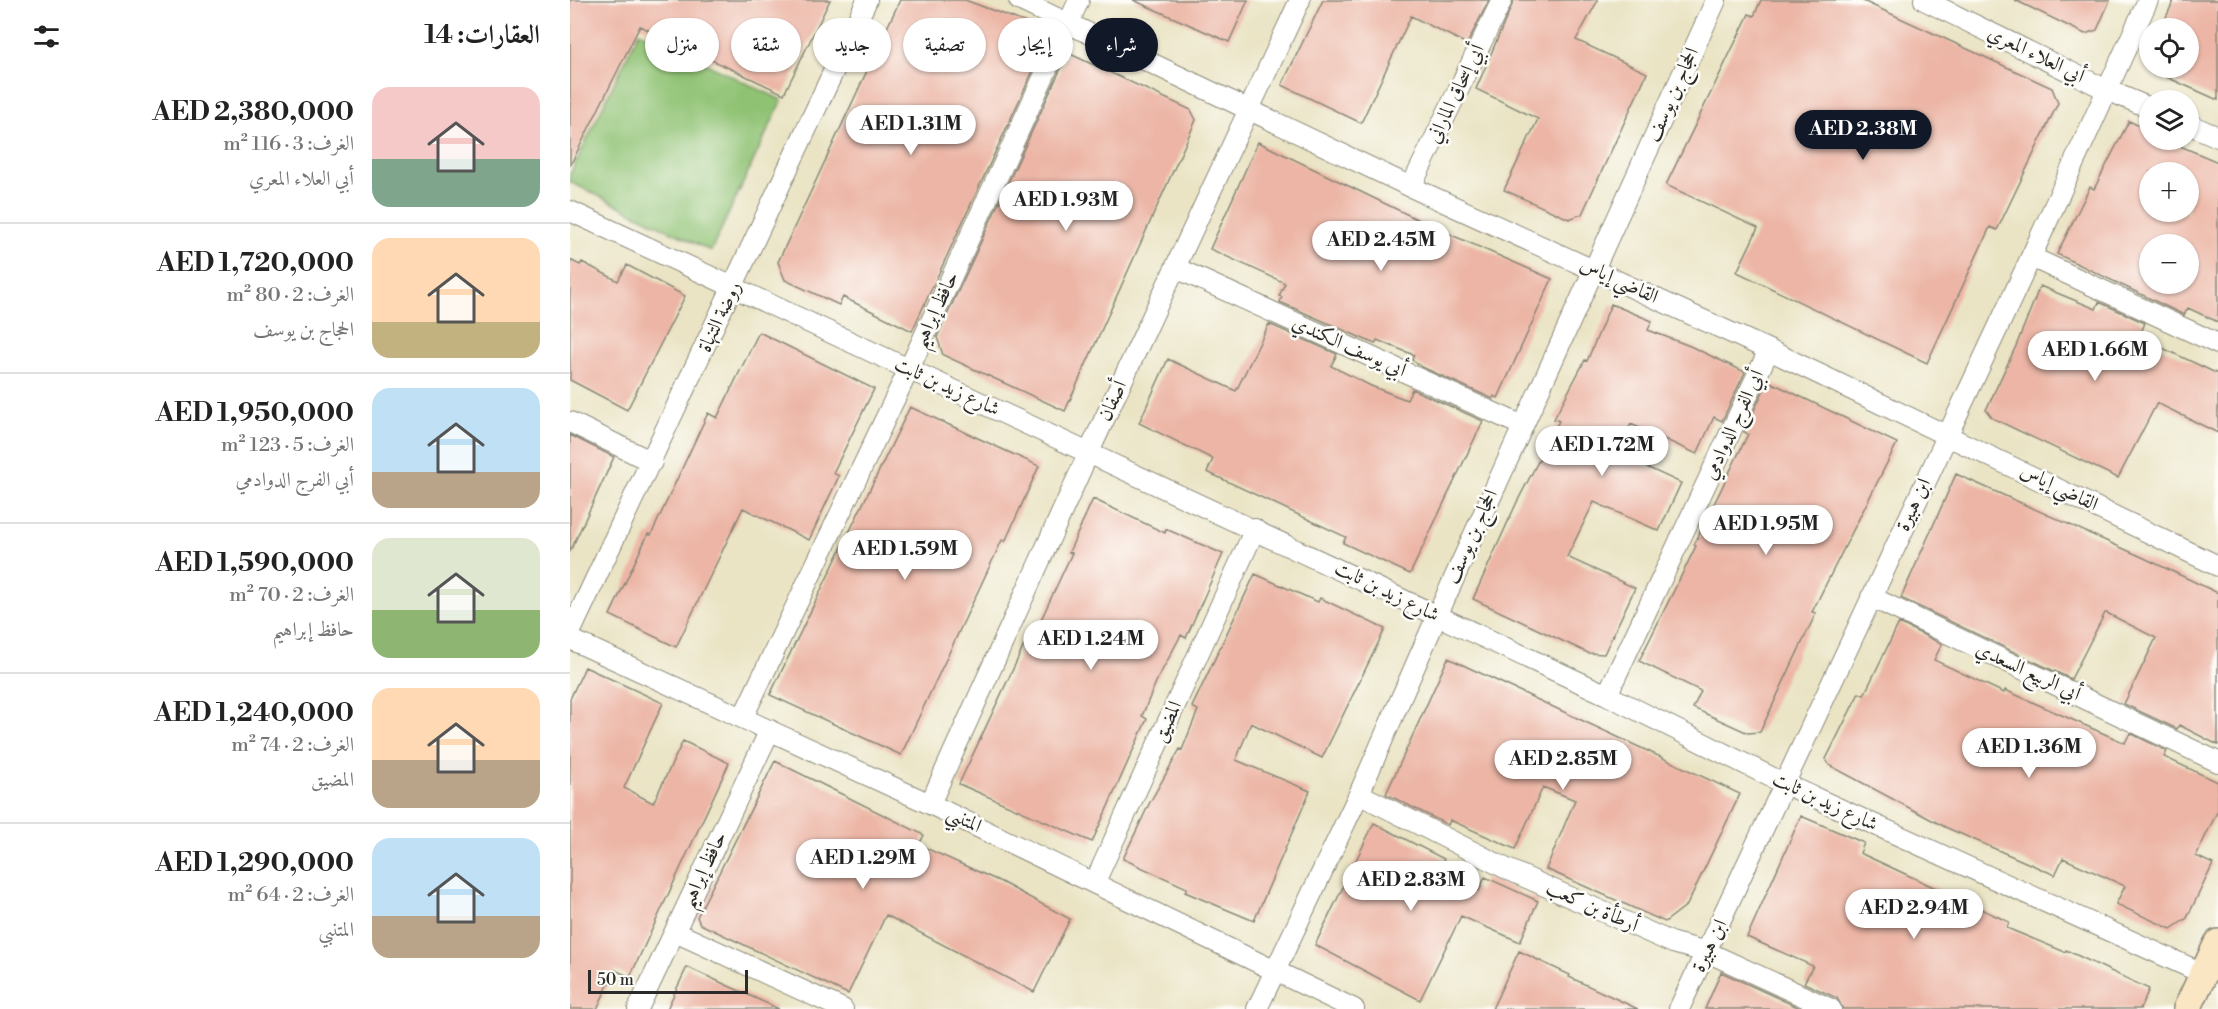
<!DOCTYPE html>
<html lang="ar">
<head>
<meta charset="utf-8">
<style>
  :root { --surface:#fff; --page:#f6f6f6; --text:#222; --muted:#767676; --line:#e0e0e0; --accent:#111827 }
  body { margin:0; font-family:"Libre Bodoni",Amiri,serif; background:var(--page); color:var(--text); direction:rtl; height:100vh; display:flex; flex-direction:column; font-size:22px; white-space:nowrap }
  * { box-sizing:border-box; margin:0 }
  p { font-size:20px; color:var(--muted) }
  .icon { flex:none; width:33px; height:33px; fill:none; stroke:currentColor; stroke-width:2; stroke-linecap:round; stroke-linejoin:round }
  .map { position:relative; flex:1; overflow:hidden; direction:ltr }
  .drawer { display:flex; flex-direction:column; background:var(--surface); width:570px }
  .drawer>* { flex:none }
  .banner { position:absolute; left:18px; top:18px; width:570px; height:54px; direction:rtl; display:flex; gap:12px }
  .controls { position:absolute; left:1569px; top:18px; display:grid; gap:12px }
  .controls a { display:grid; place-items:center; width:60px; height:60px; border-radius:50%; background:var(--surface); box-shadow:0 2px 4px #0004; font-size:30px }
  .scale { position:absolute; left:18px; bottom:15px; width:160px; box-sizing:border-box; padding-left:6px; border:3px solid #2b2b2b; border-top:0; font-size:16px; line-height:21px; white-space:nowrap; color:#2b2b2b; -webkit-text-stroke:4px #fdfcf7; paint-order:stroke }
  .price { position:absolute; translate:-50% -51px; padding:0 14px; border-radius:21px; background:#fff; color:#222; font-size:20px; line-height:39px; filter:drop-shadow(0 2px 3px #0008) }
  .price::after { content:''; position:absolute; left:50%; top:36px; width:18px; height:14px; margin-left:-9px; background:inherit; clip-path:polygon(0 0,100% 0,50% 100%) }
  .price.selected { background:var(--accent); color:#fff }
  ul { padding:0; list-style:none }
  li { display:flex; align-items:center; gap:18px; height:150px; padding:0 30px }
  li+li { border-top:2px solid var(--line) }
  li span { display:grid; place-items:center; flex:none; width:168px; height:120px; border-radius:18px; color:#555 }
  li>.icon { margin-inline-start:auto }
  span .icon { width:72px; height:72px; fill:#fffc; stroke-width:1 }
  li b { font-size:26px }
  h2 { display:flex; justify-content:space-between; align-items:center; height:72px; padding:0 30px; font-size:26px }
  .chip { padding:0 21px; border-radius:27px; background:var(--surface); box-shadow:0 2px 4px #0004; font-size:21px; line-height:54px }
  .chip.selected { background:var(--accent); color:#fff }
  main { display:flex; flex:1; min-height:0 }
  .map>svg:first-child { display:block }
  .green { fill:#8fc273; stroke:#5d764f; stroke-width:1.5 }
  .building { fill:#ecb5a5; fill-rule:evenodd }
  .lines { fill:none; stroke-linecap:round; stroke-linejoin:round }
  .street-casing { stroke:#8a8878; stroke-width:22 }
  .secondary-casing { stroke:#8a8878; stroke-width:30 }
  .street { stroke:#fff; stroke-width:20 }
  .secondary { stroke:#fbe6c4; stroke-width:27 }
  .labels { text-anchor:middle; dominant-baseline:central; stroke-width:5; stroke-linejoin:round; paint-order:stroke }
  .street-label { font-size:20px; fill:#2b2b2b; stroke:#fdfcf7 }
</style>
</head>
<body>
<main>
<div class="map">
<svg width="1648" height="1009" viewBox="0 0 1648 1009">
  <rect width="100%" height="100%" fill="#fdfcf7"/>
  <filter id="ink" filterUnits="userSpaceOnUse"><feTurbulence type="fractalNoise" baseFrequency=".0167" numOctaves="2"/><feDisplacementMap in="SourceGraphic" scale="12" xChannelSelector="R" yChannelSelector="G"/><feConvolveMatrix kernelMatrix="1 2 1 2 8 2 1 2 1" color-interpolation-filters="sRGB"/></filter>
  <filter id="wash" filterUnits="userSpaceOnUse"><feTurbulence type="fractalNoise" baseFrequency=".008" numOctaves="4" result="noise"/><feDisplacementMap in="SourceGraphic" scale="24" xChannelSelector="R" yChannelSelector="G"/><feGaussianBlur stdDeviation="1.35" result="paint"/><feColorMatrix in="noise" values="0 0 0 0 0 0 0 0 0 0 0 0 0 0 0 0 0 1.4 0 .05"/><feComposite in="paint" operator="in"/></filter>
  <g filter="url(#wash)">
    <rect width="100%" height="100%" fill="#eae4c5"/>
    <path class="green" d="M69,32L212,100L141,251L0,182V174Z"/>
    <g id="blocks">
      <path class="building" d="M0,0H260L214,94L70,26L0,166Z
        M330,0H395L478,31L473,42L476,43L342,331L273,297L269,305L215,280L208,262Z
        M563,0H678L659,42Z
        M753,0H919L897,44L841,16L791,123L712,85Z
        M944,0H1028L1006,40L1077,73L1012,214L999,219L934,190L968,119L906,89Z
        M1191,0H1291L1482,88L1488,103L1427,230L1420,227L1357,363L1167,272L1188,228L1096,185L1179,14L1184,16Z
        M1445,0H1540L1527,30L1515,34Z
        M1604,0H1648V100L1576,68H1618V28H1591Z
        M498,53L621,110L626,120L495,411L373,355L367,337Z
        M1559,121L1580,131V140H1596L1648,162V322L1618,308L1614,315L1487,254L1520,187L1524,189ZM1580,172H1618V212H1580ZM1580,244H1618V284H1580Z
        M688,142L859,225L982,279L928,398L924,396L923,399L852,367L842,360L844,355L807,340L805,344L710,302L712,297L709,296L715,283L640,249Z
        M0,260L10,265L12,262L48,281L57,265L115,296L57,410L0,380Z
        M1470,286L1526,309L1529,302L1575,323L1569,337L1648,374V433L1587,403L1548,478L1422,418L1416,410L1446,346Z
        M1041,304L1082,321L1078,330L1120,346L1175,372L1152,421L1144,417L1127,454L1061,424L1046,453L1111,483L1089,531L1024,502L997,557L1065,588L1034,654L1018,653L903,599L946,504L989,421L984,419L1015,360L1017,361Z
        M699,324L767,354L761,366L801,386L837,400L842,389L913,421L840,574L773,543L776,537L637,472L643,459L569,423L598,359L666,391Z
        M189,332L304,389L263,473L269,476L239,540L173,508L106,647L40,615L78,534L81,535L138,413L147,418Z
        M1198,381L1327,443L1242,612L1246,613L1190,732L1178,733L1123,708L1131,691L1069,661L1126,546L1124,545L1178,434L1174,432Z
        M340,407L469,466L435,542L432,540L331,755L200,695Z
        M0,435L44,457L0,552Z
        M1386,474L1572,557L1648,593V745L1609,725L1607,729L1554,704L1586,638L1537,613H1535L1501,679L1331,598Z
        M523,499L595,533L596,529L653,554L616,638L611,635L586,682L572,716L577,719L522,842L389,784L458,637L462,639L502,553L499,552Z
        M685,574L748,602L750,598L815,629L752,758L681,723L666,760L740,791L684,921L615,892L617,888L553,859L579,804L610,749L612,750L628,710L622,707Z
        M1329,623L1372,644L1364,660L1434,693L1435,690L1555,743L1560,733L1597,751L1594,757L1648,782V810L1626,856L1643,864L1617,918L1601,929L1546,904L1555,886L1493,858L1485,875L1375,827L1259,765L1256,759L1289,693L1294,695Z
        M878,658L1170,794L1117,905L1095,922L976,869L1005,800L973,787L945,849L880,820L878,825L816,794Z
        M15,667L93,703L54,788L83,803L113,741L159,763L60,977L45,970L27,1009H0V699Z
        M205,761L354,835L349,845L431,882L500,919L464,992L316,915L278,994L130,924L127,917Z
        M1231,816L1294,843L1290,853L1439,922L1437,928L1495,952L1496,950L1579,989L1570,1009H1273L1267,998L1234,983L1243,966L1177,937Z
        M804,823L874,859L868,871L909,891L915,877L968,901L950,942L891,916L850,1000L745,945Z
        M949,951L1000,975L999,977L1068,1009H922Z
        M117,967L209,1009H97Z
        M1151,972L1232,1009H1135Z"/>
    </g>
  </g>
  <g filter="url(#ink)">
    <use href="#blocks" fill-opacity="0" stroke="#8a8878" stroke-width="1.5"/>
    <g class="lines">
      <defs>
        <path id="street" d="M449,0L841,187L1199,350L1648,566
          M1354,0L1537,90L1580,108
          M1618,124L1648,137
          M841,187L932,0
          M0,211L1037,695L1215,784L1634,974
          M1461,257L1648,344
          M606,268L953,426
          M0,422L82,462
          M1301,597L1648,762
          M0,633L297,0
          M0,639L360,804L784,1009
          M1037,695L1199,350
          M173,717L339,369L509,0
          M789,794L939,870L1103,943L1137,952L1261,1009
          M360,804L519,452L730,0
          M525,882L685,529
          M105,932L273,1009
          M68,1009L200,730
          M687,1009L789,794L867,616L1146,0
          M1109,1009L1461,257L1578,0"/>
        <path id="secondary" d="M1617,1009L1648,943"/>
      </defs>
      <use href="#street" class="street-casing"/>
      <use href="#secondary" class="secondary-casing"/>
      <use href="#street" class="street"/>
      <use href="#secondary" class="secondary"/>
    </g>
  </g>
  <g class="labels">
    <g class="street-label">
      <text transform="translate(1466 55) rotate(26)">أبي العلاء المعري</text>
      <text transform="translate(886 94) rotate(-64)">أبي إسحاق الماراني</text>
      <text transform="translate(1103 95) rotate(-66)">الحجاج بن يوسف</text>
      <text transform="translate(1049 281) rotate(25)">القاضي إياس</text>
      <text transform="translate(366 310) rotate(-65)">حافظ إبراهيم</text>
      <text transform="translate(150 317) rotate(-65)">روضة التنهاة</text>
      <text transform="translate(779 347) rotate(24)">أبي يوسف الكندي</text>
      <text transform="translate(377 387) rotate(25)">شارع زيد بن ثابت</text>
      <text transform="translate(543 401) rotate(-65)">أصفان</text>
      <text transform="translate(1164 425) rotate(-65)">أبي الفرج الدوادمي</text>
      <text transform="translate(1489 488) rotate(26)">القاضي إياس</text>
      <text transform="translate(1344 505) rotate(-65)">ابن هبيرة</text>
      <text transform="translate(902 537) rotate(-66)">الحجاج بن يوسف</text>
      <text transform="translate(817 592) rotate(26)">شارع زيد بن ثابت</text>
      <text transform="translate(1458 672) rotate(25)">أبي الربيع السعدي</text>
      <text transform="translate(598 722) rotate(-66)">المضيق</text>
      <text transform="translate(1255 802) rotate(25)">شارع زيد بن ثابت</text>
      <text transform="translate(394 820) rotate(26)">المتنبي</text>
      <text transform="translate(134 870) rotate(-65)">حافظ إبراهيم</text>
      <text transform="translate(1022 907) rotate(24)">أرطأة بن كعب</text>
      <text transform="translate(1140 946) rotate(-64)">ابن هبيرة</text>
    </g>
  </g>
</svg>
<div class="controls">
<a><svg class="icon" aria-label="locate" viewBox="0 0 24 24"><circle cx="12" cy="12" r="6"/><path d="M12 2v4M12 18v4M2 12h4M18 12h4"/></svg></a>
<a><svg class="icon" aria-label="layers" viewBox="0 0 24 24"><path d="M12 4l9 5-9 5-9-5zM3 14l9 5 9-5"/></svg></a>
<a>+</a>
<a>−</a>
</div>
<div class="scale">50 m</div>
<b class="price" style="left:341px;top:156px">AED 1.31M</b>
<b class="price selected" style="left:1293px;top:161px">AED 2.38M</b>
<b class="price" style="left:496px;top:232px">AED 1.93M</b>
<b class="price" style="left:811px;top:272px">AED 2.45M</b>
<b class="price" style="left:1525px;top:382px">AED 1.66M</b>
<b class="price" style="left:1032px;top:477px">AED 1.72M</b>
<b class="price" style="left:1196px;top:556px">AED 1.95M</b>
<b class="price" style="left:335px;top:581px">AED 1.59M</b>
<b class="price" style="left:521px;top:671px">AED 1.24M</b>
<b class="price" style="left:1459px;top:779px">AED 1.36M</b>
<b class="price" style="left:993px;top:791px">AED 2.85M</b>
<b class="price" style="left:293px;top:890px">AED 1.29M</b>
<b class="price" style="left:841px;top:912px">AED 2.83M</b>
<b class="price" style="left:1344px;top:940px">AED 2.94M</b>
<div class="banner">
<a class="chip selected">شراء</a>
<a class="chip">إيجار</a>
<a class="chip">تصفية</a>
<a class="chip">جديد</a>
<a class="chip">شقة</a>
<a class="chip">منزل</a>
</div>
</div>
<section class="drawer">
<h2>العقارات: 14<svg class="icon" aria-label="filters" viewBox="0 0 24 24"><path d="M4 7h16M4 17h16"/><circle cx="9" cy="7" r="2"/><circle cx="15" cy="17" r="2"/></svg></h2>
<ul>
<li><span style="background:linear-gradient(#f6c9c9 60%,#7fa58c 0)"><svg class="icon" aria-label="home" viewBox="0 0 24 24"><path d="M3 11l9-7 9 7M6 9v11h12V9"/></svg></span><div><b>AED 2,380,000</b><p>الغرف: 3 · 116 m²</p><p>أبي العلاء المعري</p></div></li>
<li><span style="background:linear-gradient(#ffd9b3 70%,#c2b280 0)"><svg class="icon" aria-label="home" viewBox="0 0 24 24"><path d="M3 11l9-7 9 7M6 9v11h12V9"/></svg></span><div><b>AED 1,720,000</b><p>الغرف: 2 · 80 m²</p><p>الحجاج بن يوسف</p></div></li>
<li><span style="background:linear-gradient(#bfe0f5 70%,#b9a48a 0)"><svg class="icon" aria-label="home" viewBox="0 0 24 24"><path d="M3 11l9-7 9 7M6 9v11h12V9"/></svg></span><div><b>AED 1,950,000</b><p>الغرف: 5 · 123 m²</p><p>أبي الفرج الدوادمي</p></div></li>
<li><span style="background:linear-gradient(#dfe7d0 60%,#8fb573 0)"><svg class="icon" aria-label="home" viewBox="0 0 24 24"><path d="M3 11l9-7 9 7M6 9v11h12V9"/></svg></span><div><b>AED 1,590,000</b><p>الغرف: 2 · 70 m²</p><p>حافظ إبراهيم</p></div></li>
<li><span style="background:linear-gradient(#ffd9b3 60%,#b9a48a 0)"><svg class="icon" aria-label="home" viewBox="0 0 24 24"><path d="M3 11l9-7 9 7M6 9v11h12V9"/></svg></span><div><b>AED 1,240,000</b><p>الغرف: 2 · 74 m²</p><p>المضيق</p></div></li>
<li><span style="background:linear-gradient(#bfe0f5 65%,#b9a48a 0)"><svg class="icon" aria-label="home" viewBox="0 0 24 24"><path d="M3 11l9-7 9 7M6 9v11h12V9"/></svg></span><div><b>AED 1,290,000</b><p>الغرف: 2 · 64 m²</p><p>المتنبي</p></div></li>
</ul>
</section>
</main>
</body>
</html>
